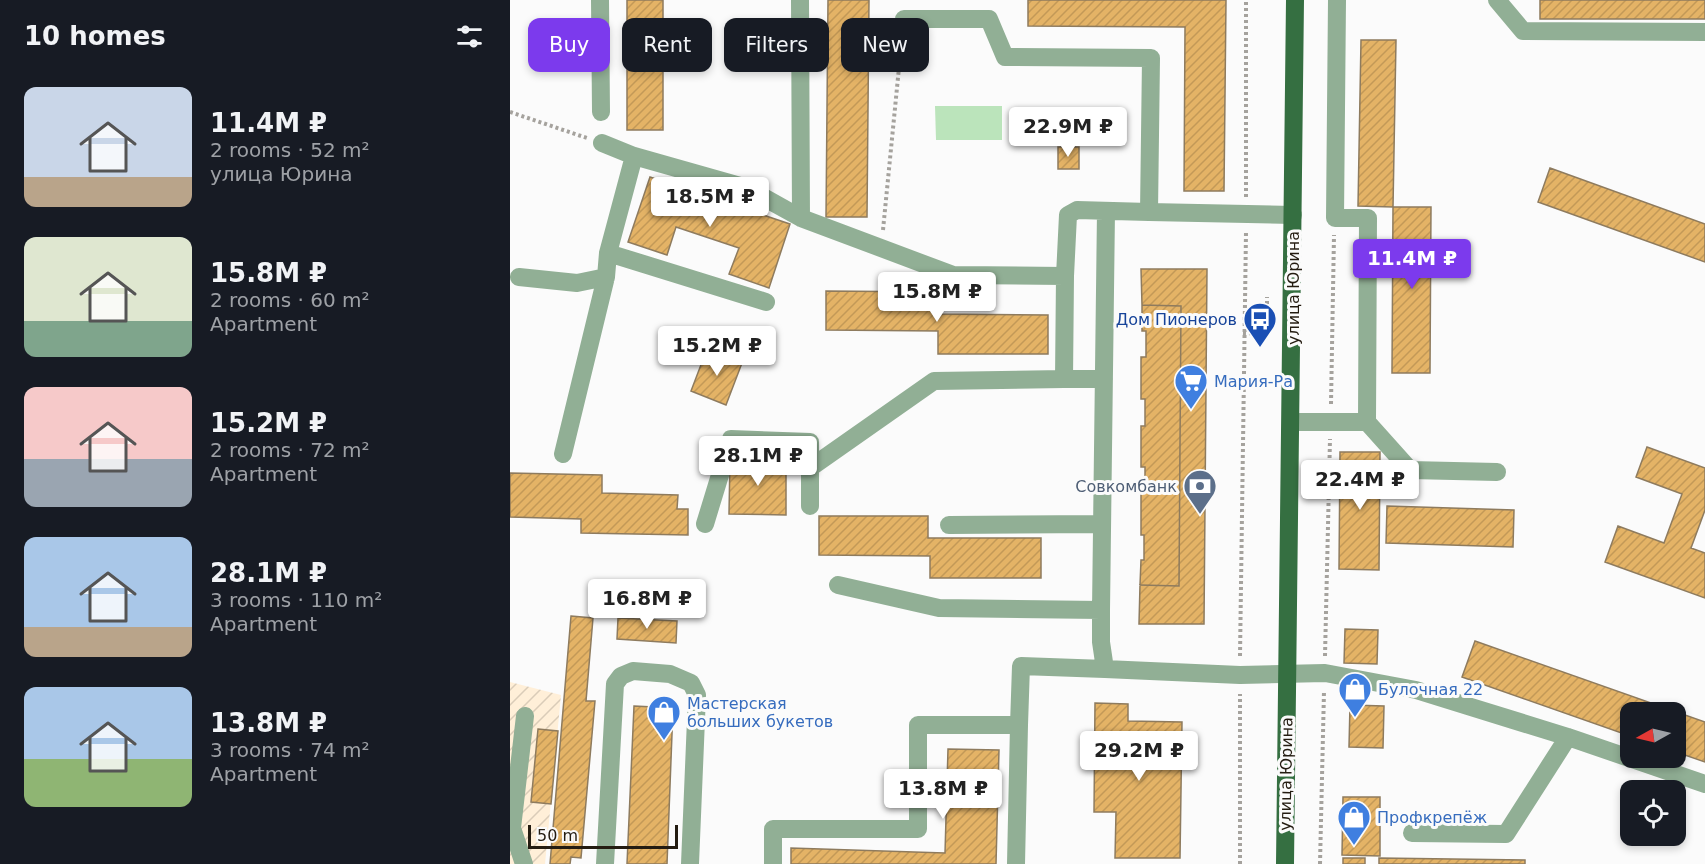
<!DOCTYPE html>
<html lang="en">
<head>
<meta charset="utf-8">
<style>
  :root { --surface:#171b24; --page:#20242c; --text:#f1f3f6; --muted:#9ea1a6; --accent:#7c3aed }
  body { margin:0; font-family:"DejaVu Sans",sans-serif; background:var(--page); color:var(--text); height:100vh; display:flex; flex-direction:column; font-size:22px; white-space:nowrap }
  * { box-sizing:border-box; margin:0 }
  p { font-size:20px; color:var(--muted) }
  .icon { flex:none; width:33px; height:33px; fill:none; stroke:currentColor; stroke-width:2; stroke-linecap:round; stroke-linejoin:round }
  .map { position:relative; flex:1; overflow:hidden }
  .panel { display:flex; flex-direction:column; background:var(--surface); width:510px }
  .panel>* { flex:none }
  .guide { position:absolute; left:18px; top:18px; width:570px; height:54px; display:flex; gap:12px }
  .needle { width:39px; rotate:262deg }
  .controls { position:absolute; left:1110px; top:702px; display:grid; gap:12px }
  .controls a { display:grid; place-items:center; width:66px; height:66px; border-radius:12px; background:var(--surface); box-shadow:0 3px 9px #0003; font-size:30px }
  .scale { position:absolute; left:18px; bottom:15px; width:150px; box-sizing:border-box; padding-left:6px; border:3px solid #241c11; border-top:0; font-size:16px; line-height:21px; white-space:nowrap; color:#241c11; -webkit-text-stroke:4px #fbfbfb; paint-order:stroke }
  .price { position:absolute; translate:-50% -51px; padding:0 14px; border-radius:6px; background:#fff; color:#222; font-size:20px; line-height:39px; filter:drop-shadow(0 2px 3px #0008) }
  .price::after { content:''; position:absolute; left:50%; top:36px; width:18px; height:14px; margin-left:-9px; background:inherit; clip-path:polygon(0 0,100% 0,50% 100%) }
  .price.active { background:var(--accent); color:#fff }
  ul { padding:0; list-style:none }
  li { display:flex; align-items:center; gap:18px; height:150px; padding:0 24px }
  li span { display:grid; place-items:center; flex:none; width:168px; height:120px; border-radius:12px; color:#555 }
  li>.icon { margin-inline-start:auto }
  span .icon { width:72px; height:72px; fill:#fffc; stroke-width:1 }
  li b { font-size:26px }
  h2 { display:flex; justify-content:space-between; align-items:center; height:72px; padding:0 24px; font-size:26px }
  .chip { padding:0 21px; border-radius:12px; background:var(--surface); box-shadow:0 3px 9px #0003; font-size:21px; line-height:54px }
  .chip.active { background:var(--accent); color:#fff }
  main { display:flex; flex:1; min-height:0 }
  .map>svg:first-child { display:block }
  .industrial { fill:url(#industrial-furrows) }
  .park { fill:#bbe4bb }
  .building { fill:url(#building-hatch); stroke:#8e7b5e; stroke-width:1.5 }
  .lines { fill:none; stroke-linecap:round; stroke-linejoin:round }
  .path { stroke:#a5a29d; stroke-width:4; stroke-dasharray:3 3; stroke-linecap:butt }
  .minor { stroke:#91af95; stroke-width:18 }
  .major { stroke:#356f41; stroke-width:18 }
  .labels { text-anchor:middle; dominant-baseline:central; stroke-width:6; stroke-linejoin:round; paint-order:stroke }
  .street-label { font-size:16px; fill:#241c11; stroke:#fbfbfb }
  .transit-label { font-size:16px; fill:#164399; stroke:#fbfbfb; text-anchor:end }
  .shop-label { font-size:16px; fill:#366cbe; stroke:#fbfbfb; text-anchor:start }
  .service-label { font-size:16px; fill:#4e5e75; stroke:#fbfbfb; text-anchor:end }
</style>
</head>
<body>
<main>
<section class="panel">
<h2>10 homes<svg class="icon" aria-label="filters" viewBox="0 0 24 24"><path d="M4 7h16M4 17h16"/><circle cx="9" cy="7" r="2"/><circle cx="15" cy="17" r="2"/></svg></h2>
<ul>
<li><span style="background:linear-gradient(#c9d6e8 75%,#b9a48a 0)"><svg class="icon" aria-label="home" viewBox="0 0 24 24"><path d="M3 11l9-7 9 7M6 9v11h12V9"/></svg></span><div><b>11.4M ₽</b><p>2 rooms · 52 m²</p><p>улица Юрина</p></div></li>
<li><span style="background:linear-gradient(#dfe7d0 70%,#7fa58c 0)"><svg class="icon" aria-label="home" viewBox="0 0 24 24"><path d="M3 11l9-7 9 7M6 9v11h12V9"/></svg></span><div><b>15.8M ₽</b><p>2 rooms · 60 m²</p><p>Apartment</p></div></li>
<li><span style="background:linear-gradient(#f6c9c9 60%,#9aa5b1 0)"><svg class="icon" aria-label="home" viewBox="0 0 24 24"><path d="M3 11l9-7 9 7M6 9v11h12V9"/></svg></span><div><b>15.2M ₽</b><p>2 rooms · 72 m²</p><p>Apartment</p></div></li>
<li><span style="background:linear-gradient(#a9c7e8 75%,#b9a48a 0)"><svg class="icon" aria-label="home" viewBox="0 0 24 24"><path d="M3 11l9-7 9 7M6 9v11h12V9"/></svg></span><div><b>28.1M ₽</b><p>3 rooms · 110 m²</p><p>Apartment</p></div></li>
<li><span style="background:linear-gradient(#a9c7e8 60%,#8fb573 0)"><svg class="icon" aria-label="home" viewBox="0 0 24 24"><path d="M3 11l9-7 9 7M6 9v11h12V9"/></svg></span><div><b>13.8M ₽</b><p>3 rooms · 74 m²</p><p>Apartment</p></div></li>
</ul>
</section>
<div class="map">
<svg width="1195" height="864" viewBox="0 0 1195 864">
  <defs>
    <pattern id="industrial-furrows" width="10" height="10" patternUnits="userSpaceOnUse" patternTransform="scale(1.5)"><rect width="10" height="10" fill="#ffefd8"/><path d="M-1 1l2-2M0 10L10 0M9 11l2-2" fill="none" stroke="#daccb8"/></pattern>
    <pattern id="building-hatch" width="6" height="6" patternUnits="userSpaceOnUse" patternTransform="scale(1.5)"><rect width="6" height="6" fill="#e4b366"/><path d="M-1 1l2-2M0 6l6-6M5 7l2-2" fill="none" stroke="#c39957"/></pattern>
  </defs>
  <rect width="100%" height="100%" fill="#fbfbfb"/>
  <path class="industrial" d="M0,682L51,695L35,864H0Z"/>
  <path class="park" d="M425,106H492V140H426Z"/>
  <path class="building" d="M117,0H153V130H117Z
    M318,0H359L357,217H316Z
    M518,0H716L714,191H674L675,27L518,26Z
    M1030,0H1195V19H1030Z
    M851,40H886L883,207L848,206Z
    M548,147H569V169H548Z
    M1040,168L1195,224V262L1028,202Z
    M140,177L280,224L259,288L219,274L229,248L166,227L157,255L118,242Z
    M883,207H921L920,373H882Z
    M631,269H697L694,624H629L630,585L669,586L671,306L632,305Z
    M316,291L428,292V314L538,315V354H428V331L316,330Z
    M632,305L671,306L669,586L630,585L631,560H634V535H631V493H635V467H631V426H635V399H631V357H636V331H632Z
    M197,349L232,363L216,405L181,391Z
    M1137,447L1195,468V510L1181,548L1195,553V598L1095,562L1108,526L1154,543L1172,494L1126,477Z
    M830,452H870L869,570L829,569Z
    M220,459L276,460V515L219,514Z
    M0,473L92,475V493L168,495L167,509H178V535L71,533V519L0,517Z
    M877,506L1004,510L1003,547L876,543Z
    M309,516H418V538H531V578H420V556L309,555Z
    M61,616L83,618L76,701H85L71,858L61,857L60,864H40Z
    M108,618L167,621L166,643L107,639Z
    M835,629L868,630L867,664L834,663Z
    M965,641L1195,722V762L1166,752V712H1120V736L952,677Z
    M585,703L618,704V721L672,722L670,858H605L606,812H584Z
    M840,705L874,706L873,748L839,747Z
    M124,706L163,708L157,864H117Z
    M28,729L48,731L41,804L21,802Z
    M438,749L489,750L486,864H281V848L435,853Z
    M833,797H870V856L832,855Z
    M833,858H855V864H833Z
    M869,858L1015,860V864H869Z"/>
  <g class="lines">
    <path class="path" d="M0,112L77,138
      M736,197V0
      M373,230L392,37
      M733,333L757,334V297
      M821,404L824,235
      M730,656L736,232
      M815,656L820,439
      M730,864V694
      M810,864L814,691"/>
    <path class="minor" d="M90,0L91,112
      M290,0L291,218
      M987,0L1013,31L1195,32
      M394,19H479L495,57L641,58L639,212L783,215
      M92,143L124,156L237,188L291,218L443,275L555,276L558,215L567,210L639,212
      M596,211L591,610V642L595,669L730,675L815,673L906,690L1058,737L1195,784
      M98,253L256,302
      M9,277L67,283L96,277L98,253L124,156
      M554,379H594
      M781,422H857L858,218H825L827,0
      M857,422L900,470L987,472
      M53,454L96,277
      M300,468L424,381L554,379L555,276
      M195,524L221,439L300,442V506
      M439,525L592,524
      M328,585L429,608L591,610
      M509,725L511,666L595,669
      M902,833L996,834L1058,737
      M14,864L2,828L15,716
      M95,864L105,684L111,676L123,671L160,674L181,683L187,695L180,864
      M263,864V829H408V725H509L506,864"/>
    <path class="major" d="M775,864L785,0"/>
  </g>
  <defs>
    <symbol id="bus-pin" viewBox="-11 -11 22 30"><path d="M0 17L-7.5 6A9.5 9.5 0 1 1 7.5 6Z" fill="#1a4fb4" stroke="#fbfbfb"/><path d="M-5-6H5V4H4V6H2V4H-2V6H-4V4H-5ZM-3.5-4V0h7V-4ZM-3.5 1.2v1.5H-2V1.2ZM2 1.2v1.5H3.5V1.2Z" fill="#fff"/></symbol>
    <symbol id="supermarket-pin" viewBox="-11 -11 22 30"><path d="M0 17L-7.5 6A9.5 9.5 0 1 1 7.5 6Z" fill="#3f7fe0" stroke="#fbfbfb"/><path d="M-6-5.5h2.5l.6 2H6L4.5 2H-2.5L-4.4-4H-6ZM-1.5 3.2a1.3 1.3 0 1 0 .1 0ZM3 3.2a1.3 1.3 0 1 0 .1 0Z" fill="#fff"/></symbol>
    <symbol id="bank-pin" viewBox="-11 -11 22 30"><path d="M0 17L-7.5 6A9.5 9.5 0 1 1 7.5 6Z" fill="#5c6f8a" stroke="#fbfbfb"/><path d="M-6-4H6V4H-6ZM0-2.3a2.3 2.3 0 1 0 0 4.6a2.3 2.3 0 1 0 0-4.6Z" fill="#fff"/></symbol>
    <symbol id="shop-pin" viewBox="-11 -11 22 30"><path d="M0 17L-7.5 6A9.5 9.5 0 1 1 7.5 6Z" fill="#3f7fe0" stroke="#fbfbfb"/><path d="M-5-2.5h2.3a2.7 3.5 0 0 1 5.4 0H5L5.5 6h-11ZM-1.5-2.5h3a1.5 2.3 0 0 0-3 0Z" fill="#fff"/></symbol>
  </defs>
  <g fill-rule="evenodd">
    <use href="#bus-pin" x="731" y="300" width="38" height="52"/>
    <use href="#supermarket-pin" x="662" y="362" width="38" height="52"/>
    <use href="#bank-pin" x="671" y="467" width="38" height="52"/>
    <use href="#shop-pin" x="826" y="670" width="38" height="52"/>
    <use href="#shop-pin" x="135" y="693" width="38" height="52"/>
    <use href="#shop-pin" x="825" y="798" width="38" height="52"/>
  </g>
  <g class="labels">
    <g class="street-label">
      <text transform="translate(783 288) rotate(-90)">улица Юрина</text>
      <text transform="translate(776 774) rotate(-89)">улица Юрина</text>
    </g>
    <g class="transit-label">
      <text x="727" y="319">Дом Пионеров</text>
    </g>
    <g class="shop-label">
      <text x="704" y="381">Мария-Ра</text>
      <text x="868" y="689">Булочная 22</text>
      <text x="177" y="703">Мастерская<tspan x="177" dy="18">больших букетов</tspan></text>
      <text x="867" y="817">Профкрепёж</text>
    </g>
    <g class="service-label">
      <text x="667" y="486">Совкомбанк</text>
    </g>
  </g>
</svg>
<div class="controls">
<a><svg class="needle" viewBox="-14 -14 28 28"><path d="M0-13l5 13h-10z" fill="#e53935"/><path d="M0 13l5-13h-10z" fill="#9ea1a6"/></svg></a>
<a><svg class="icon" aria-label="locate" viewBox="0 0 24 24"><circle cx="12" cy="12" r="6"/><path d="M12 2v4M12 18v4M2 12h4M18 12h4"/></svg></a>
</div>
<div class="scale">50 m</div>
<b class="price" style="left:558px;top:158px">22.9M ₽</b>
<b class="price" style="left:200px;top:228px">18.5M ₽</b>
<b class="price active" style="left:902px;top:290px">11.4M ₽</b>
<b class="price" style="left:427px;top:323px">15.8M ₽</b>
<b class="price" style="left:207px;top:377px">15.2M ₽</b>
<b class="price" style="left:248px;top:487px">28.1M ₽</b>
<b class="price" style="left:850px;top:511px">22.4M ₽</b>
<b class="price" style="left:137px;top:630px">16.8M ₽</b>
<b class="price" style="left:629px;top:782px">29.2M ₽</b>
<b class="price" style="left:433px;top:820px">13.8M ₽</b>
<div class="guide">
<a class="chip active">Buy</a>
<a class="chip">Rent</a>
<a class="chip">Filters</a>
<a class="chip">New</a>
</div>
</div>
</main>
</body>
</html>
